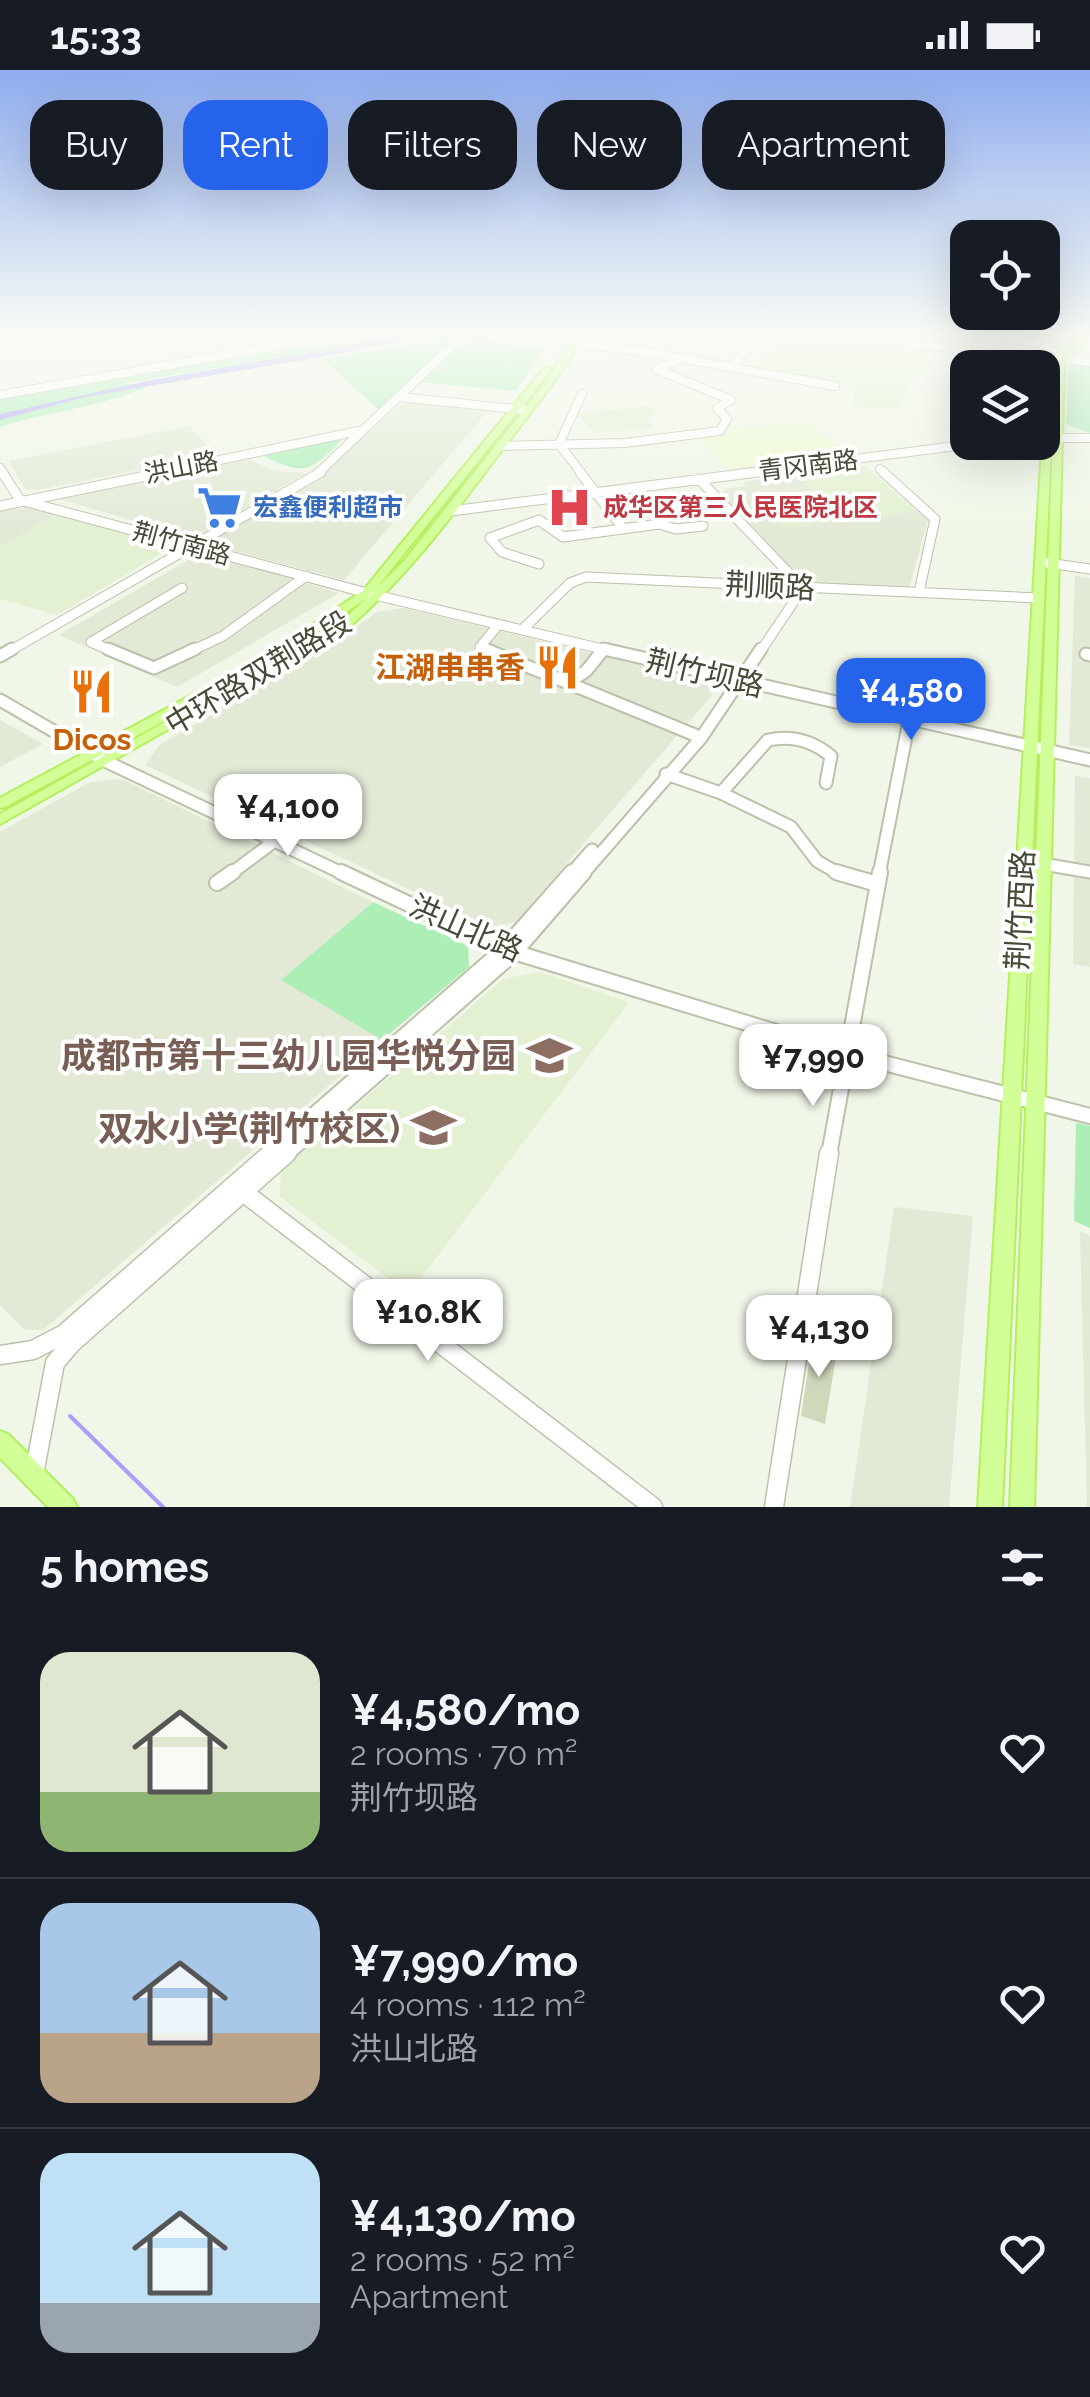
<!DOCTYPE html>
<html lang="en">
<head>
<meta charset="utf-8">
<style>
  :root { --surface:#171b24; --page:#242831; --text:#f1f3f6; --muted:#9ea1a6; --line:#363941; --accent:#2563eb }
  body { margin:0; font-family:Raleway,"Noto Sans SC",sans-serif; background:var(--page); color:var(--text); height:100vh; display:flex; flex-direction:column; font-size:38px; white-space:nowrap }
  * { box-sizing:border-box; margin:0 }
  p { font-size:32px; color:var(--muted) }
  .icon { flex:none; width:55px; height:55px; fill:none; stroke:currentColor; stroke-width:2; stroke-linecap:round; stroke-linejoin:round }
  .map { position:relative; height:1437px; overflow:hidden }
  .sheet { display:flex; flex-direction:column; background:var(--surface); flex:1 }
  .sheet>* { flex:none }
  .top-card { position:absolute; left:30px; top:30px; width:1030px; height:90px; display:flex; gap:20px }
  .controls { position:absolute; left:950px; top:150px; display:grid; gap:20px }
  .controls a { display:grid; place-items:center; width:110px; height:110px; border-radius:20px; background:var(--surface); box-shadow:0 10px 40px #0002; font-size:50px }
  .price { position:absolute; translate:-50% -85px; padding:0 22px; border-radius:20px; background:#fff; color:#222; font-size:32px; line-height:65px; filter:drop-shadow(0 2px 5px #0008) }
  .price::after { content:''; position:absolute; left:50%; top:60px; width:30px; height:22px; margin-left:-15px; background:inherit; clip-path:polygon(0 0,100% 0,50% 100%) }
  .price.selected { background:var(--accent); color:#fff }
  ul { padding:0; list-style:none }
  li { display:flex; align-items:center; gap:30px; height:250px; padding:0 40px }
  li+li { border-top:2px solid var(--line) }
  li span { display:grid; place-items:center; flex:none; width:280px; height:200px; border-radius:30px; color:#555 }
  li>.icon { margin-inline-start:auto }
  span .icon { width:120px; height:120px; fill:#fffc; stroke-width:1 }
  li b { font-size:42px }
  h2 { display:flex; justify-content:space-between; align-items:center; height:120px; padding:0 40px; font-size:42px }
  .pill { padding:0 35px; border-radius:30px; background:var(--surface); box-shadow:0 10px 40px #0002; font-size:35px; line-height:90px }
  .pill.selected { background:var(--accent); color:#fff }
  .status { display:flex; justify-content:space-between; align-items:center; height:70px; padding:0 50px; background:var(--surface); direction:ltr }
  .status svg { height:28px; fill:currentColor }
  .map>svg:first-child { display:block }
  .residential { fill:#e2ead6 }
  .commercial { fill:#eef9d2 }
  .education { fill:#e3f0d1 }
  .green { fill:#adeeb7 }
  .water { fill:#a99ff8 }
  .lines { fill:none; stroke-linecap:round; stroke-linejoin:round }
  .stream { stroke:#a99ff8; stroke-width:4 }
  .building { fill:#d0d8bc }
  .minor-far4-casing { stroke:#bac2a9; stroke-width:10 }
  .minor-far3-casing { stroke:#bac2a9; stroke-width:11 }
  .minor-far2-casing { stroke:#bac2a9; stroke-width:15 }
  .minor-far1-casing { stroke:#bac2a9; stroke-width:18 }
  .minor-casing { stroke:#bac2a9; stroke-width:21 }
  .major-casing { stroke:#b3f05c; stroke-width:4 }
  .minor-far4 { stroke:#fff; stroke-width:8 }
  .minor-far3 { stroke:#fff; stroke-width:9 }
  .minor-far2 { stroke:#fff; stroke-width:11 }
  .minor-far1 { stroke:#fff; stroke-width:14 }
  .minor { stroke:#fff; stroke-width:18 }
  .major { fill:#d3ff98; fill-rule:evenodd }
  .labels { text-anchor:middle; dominant-baseline:central; stroke-width:8; stroke-linejoin:round; paint-order:stroke }
  .far-street-label { font-size:25px; fill:#444a36; stroke:#fff }
  .far-shop-label { font-size:25px; font-weight:bold; fill:#366cbe; stroke:#fff; text-anchor:start }
  .far-health-label { font-size:25px; font-weight:bold; fill:#be3a42; stroke:#fff; text-anchor:start }
  .street-label { font-size:30px; fill:#444a36; stroke:#fff }
  .food-label { font-size:30px; font-weight:bold; fill:#c56008; stroke:#fff; text-anchor:end }
  .near-education-label { font-size:35px; font-weight:bold; fill:#785e54; stroke:#fff; text-anchor:end }
</style>
</head>
<body>
<div class="status"><b>15:33</b><svg viewBox="0 0 49 12"><path d="M0 12V9h3v3zM5 12V6h3v6zM10 12V3h3v9zM15 12V0h3v12zM26 1h20v11H26zM47 4h2v5h-2z"/></svg></div>
<div class="map">
<svg width="1090" height="1437" viewBox="0 0 1090 1437">
  <rect width="100%" height="100%" fill="#f0f6e8"/>
  <path class="residential" d="M412,332L486,343L344,510L215,476L213,469L311,413L400,335Z
    M189,356L215,385L37,420L25,419L9,391Z
    M245,387L275,401L306,403L193,468L59,429Z
    M796,404L819,427L784,458L917,441L928,449L909,519L806,514L719,425L728,418L746,416L743,412Z
    M29,437L56,445L0,477V441Z
    M202,482L339,523L177,617L59,565Z
    M1075,506L1090,508V678L1069,675Z
    M404,538L703,610L713,624L516,852L489,857L145,695L159,675L310,589L377,542Z
    M0,650L43,674L0,697Z
    M1075,706L1090,708V897L1073,894Z
    M122,709L373,832L282,909L382,970L43,1260H25L0,1235V762L90,712Z
    M894,1137L973,1146L949,1437H850Z
    M1080,1161L1090,1166V1437H1087Z"/>
  <path class="commercial" d="M808,351L850,387L731,402L696,365Z"/>
  <path class="education" d="M788,263L930,279L897,339L852,336L857,316L755,299Z
    M651,336L658,345L646,346L654,358L595,363L576,343Z
    M865,396L917,441L784,458L761,434L818,427L796,404Z
    M56,445L166,475L165,481L57,545L0,529V477Z
    M539,902L629,932L409,1224L280,1127L281,1101L503,909Z"/>
  <path class="green" d="M363,262H397L403,267L126,313L145,318C95,338 50,341 0,357V328Z
    M456,262H554L516,321L408,311L378,339L323,289L426,272Z
    M1079,292L1090,294V363L1066,354L1069,295Z
    M339,369L341,371C306,407 302,403 258,384Z
    M373,832L468,876L469,897L382,970L281,910Z
    M1076,1053L1090,1056V1158L1074,1151Z"/>
  <path class="water" d="M425,262H446L321,287L85,327L0,350V344L147,311Z"/>
  <g class="lines">
    <path class="stream" d="M70,1346L163,1437"/>
  </g>
  <path class="building" d="M813,1267L838,1274L825,1354L801,1346Z"/>
  <g class="lines">
    <defs>
      <path id="minor-far4" d="M481,262L505,271L566,273
        M720,262L759,266L730,298
        M796,262L942,277
        M1010,267L1062,280
        M0,269L51,262
        M576,274L641,281L835,316
        M1055,288L1090,292
        M0,325L288,274L411,262
        M399,327L524,340
        M1042,368H1090
        M500,376L624,373L720,361L727,349L717,338L731,330L656,299L680,288
        M0,398L4,404
        M880,399L886,404
        M153,404L363,360
        M317,404L453,275L479,262
        M582,404L559,374L582,324
        M738,404L987,372"/>
      <path id="minor-far3" d="M2,402L20,430L367,523L615,582
        M580,402L622,457
        M883,402L935,449L919,522
        M699,409L803,518L760,582
        M0,436L165,402
        M451,441L758,402
        M1041,492L1090,499
        M539,494L502,482L490,468L539,450L563,467L659,454L676,459L703,456
        M522,560L570,513L586,507L1037,528
        M8,582L321,402
        M114,582L91,572L182,518
        M189,582L223,566L306,506
        M491,582L480,577L499,554"/>
      <path id="minor-far2" d="M108,579L154,598L195,579
        M485,579L695,665
        M604,579L1090,690
        M1086,584L1090,585
        M0,586L12,579
        M568,613L586,601L604,579
        M0,630L105,691L346,805
        M666,704L721,723L791,757L817,791L841,805
        M721,723L768,670C791,665 813,671 831,686L826,713
        M1043,794L1090,802
        M229,805L332,728
        M570,805L592,780
        M582,805L701,668L761,579
        M879,805L909,651"/>
      <path id="minor-far1" d="M341,802L504,879L845,983L1090,1046
        M836,802L877,814
        M217,813L233,802
        M268,1085L504,879L572,802
        M285,1085L514,883L584,802
        M829,1085L880,802"/>
      <path id="minor" d="M238,1118L653,1437
        M0,1285L33,1280L64,1264L271,1083
        M34,1404L55,1293L72,1273L287,1083
        M774,1437L829,1083"/>
      <path id="major" d="M579,262H586C563,303 533,339 505,376C456,441 409,505 348,558L0,754V744L260,599L5,737L0,738V728L268,584L363,521L544,298H550V302L371,525L279,588L340,554L404,491L541,318Z
        M1086,262H1090V265L1064,282L1055,294L1002,1437H978L1047,294L1058,278Z
        M1067,280L1074,282L1064,295L1034,1437H1010L1056,295Z
        M0,1361L8,1364L73,1429L77,1437H48L0,1388Z"/>
    </defs>
    <use href="#minor-far4" class="minor-far4-casing"/>
    <use href="#minor-far3" class="minor-far3-casing"/>
    <use href="#minor-far2" class="minor-far2-casing"/>
    <use href="#minor-far1" class="minor-far1-casing"/>
    <use href="#minor" class="minor-casing"/>
    <use href="#major" class="major-casing"/>
    <use href="#minor-far4" class="minor-far4"/>
    <use href="#minor-far3" class="minor-far3"/>
    <use href="#minor-far2" class="minor-far2"/>
    <use href="#minor-far1" class="minor-far1"/>
    <use href="#minor" class="minor"/>
    <use href="#major" class="major"/>
  </g>
  <linearGradient id="sky" x2="0" y2="1"><stop stop-color="#8facee"/><stop offset="0.57" stop-color="#f8fbf5"/><stop offset="1" stop-color="#f8fbf5" stop-opacity="0"/></linearGradient>
  <rect width="1090" height="463" fill="url(#sky)"/>
  <defs>
    <symbol id="supermarket-bare" viewBox="-9 -9 18 18"><path d="M-6-5.5h2.5l.6 2H6L4.5 2H-2.5L-4.4-4H-6ZM-1.5 3.2a1.3 1.3 0 1 0 .1 0ZM3 3.2a1.3 1.3 0 1 0 .1 0Z" fill="#3f7fe0" stroke="#fff" stroke-width="2.5" paint-order="stroke"/></symbol>
    <symbol id="hospital-bare" viewBox="-9 -9 18 18"><path d="M-5-5h3v3.5h4V-5h3V5h-3V1.5h-4V5h-3Z" fill="#e0444e" stroke="#fff" stroke-width="2.5" paint-order="stroke"/></symbol>
    <symbol id="restaurant-bare" viewBox="-9 -9 18 18"><path d="M-5-6h1v4h1v-4h1v4h1v-4h1v5L-1.5 .5V6h-2V.5L-5-1ZM5-6V6H3V1.5H1.5Q1.5-4 5-6Z" fill="#e8710a" stroke="#fff" stroke-width="2.5" paint-order="stroke"/></symbol>
    <symbol id="school-bare" viewBox="-9 -9 18 18"><path d="M0-5L7-2L0 1L-7-2ZM-4 1L0 2.5L4 1V4Q0 6-4 4Z" fill="#8d6e63" stroke="#fff" stroke-width="2.5" paint-order="stroke"/></symbol>
  </defs>
  <g fill-rule="evenodd">
    <use href="#supermarket-bare" x="188" y="406" width="63" height="63"/>
    <use href="#hospital-bare" x="538" y="406" width="63" height="63"/>
    <use href="#restaurant-bare" x="526" y="566" width="63" height="63"/>
    <use href="#restaurant-bare" x="60" y="590" width="63" height="63"/>
    <use href="#school-bare" x="518" y="954" width="63" height="63"/>
    <use href="#school-bare" x="402" y="1026" width="63" height="63"/>
  </g>
  <g class="labels">
    <g class="far-street-label">
      <text transform="translate(808 395) rotate(-7)">青冈南路</text>
      <text transform="translate(181 397) rotate(-11)">洪山路</text>
      <text transform="translate(182 473) rotate(15)">荆竹南路</text>
    </g>
    <g class="far-shop-label">
      <text x="253" y="437">宏鑫便利超市</text>
    </g>
    <g class="far-health-label">
      <text x="603" y="437">成华区第三人民医院北区</text>
    </g>
    <g class="street-label">
      <text transform="translate(770 516) rotate(3)">荆顺路</text>
      <text transform="translate(258 603) rotate(-31)">中环路双荆路段</text>
      <text transform="translate(705 603) rotate(13)">荆竹坝路</text>
      <text transform="translate(1020 840) rotate(-87)">荆竹西路</text>
      <text transform="translate(466 858) rotate(24)">洪山北路</text>
    </g>
    <g class="food-label">
      <text x="525" y="597">江湖串串香</text>
      <text x="92" y="669" text-anchor="middle">Dicos</text>
    </g>
    <g class="near-education-label">
      <text x="516" y="985">成都市第十三幼儿园华悦分园</text>
      <text x="400" y="1058">双水小学(荆竹校区)</text>
    </g>
  </g>
</svg>
<div class="controls">
<a><svg class="icon" aria-label="locate" viewBox="0 0 24 24"><circle cx="12" cy="12" r="6"/><path d="M12 2v4M12 18v4M2 12h4M18 12h4"/></svg></a>
<a><svg class="icon" aria-label="layers" viewBox="0 0 24 24"><path d="M12 4l9 5-9 5-9-5zM3 14l9 5 9-5"/></svg></a>
</div>
<b class="price selected" style="left:911px;top:673px">¥4,580</b>
<b class="price" style="left:288px;top:789px">¥4,100</b>
<b class="price" style="left:813px;top:1039px">¥7,990</b>
<b class="price" style="left:428px;top:1294px">¥10.8K</b>
<b class="price" style="left:819px;top:1310px">¥4,130</b>
<div class="top-card">
<a class="pill">Buy</a>
<a class="pill selected">Rent</a>
<a class="pill">Filters</a>
<a class="pill">New</a>
<a class="pill">Apartment</a>
</div>
</div>
<section class="sheet">
<h2>5 homes<svg class="icon" aria-label="filters" viewBox="0 0 24 24"><path d="M4 7h16M4 17h16"/><circle cx="9" cy="7" r="2"/><circle cx="15" cy="17" r="2"/></svg></h2>
<ul>
<li><span style="background:linear-gradient(#dfe7d0 70%,#8fb573 0)"><svg class="icon" aria-label="home" viewBox="0 0 24 24"><path d="M3 11l9-7 9 7M6 9v11h12V9"/></svg></span><div><b>¥4,580/mo</b><p>2 rooms · 70 m²</p><p>荆竹坝路</p></div><svg class="icon" aria-label="heart" viewBox="0 0 24 24"><path d="M12 20l-8-8c-3-5 5-10 8-4 3-6 11-1 8 4z"/></svg></li>
<li><span style="background:linear-gradient(#a9c7e8 65%,#b9a48a 0)"><svg class="icon" aria-label="home" viewBox="0 0 24 24"><path d="M3 11l9-7 9 7M6 9v11h12V9"/></svg></span><div><b>¥7,990/mo</b><p>4 rooms · 112 m²</p><p>洪山北路</p></div><svg class="icon" aria-label="heart" viewBox="0 0 24 24"><path d="M12 20l-8-8c-3-5 5-10 8-4 3-6 11-1 8 4z"/></svg></li>
<li><span style="background:linear-gradient(#bfe0f5 75%,#9aa5b1 0)"><svg class="icon" aria-label="home" viewBox="0 0 24 24"><path d="M3 11l9-7 9 7M6 9v11h12V9"/></svg></span><div><b>¥4,130/mo</b><p>2 rooms · 52 m²</p><p>Apartment</p></div><svg class="icon" aria-label="heart" viewBox="0 0 24 24"><path d="M12 20l-8-8c-3-5 5-10 8-4 3-6 11-1 8 4z"/></svg></li>
</ul>
</section>
</body>
</html>
